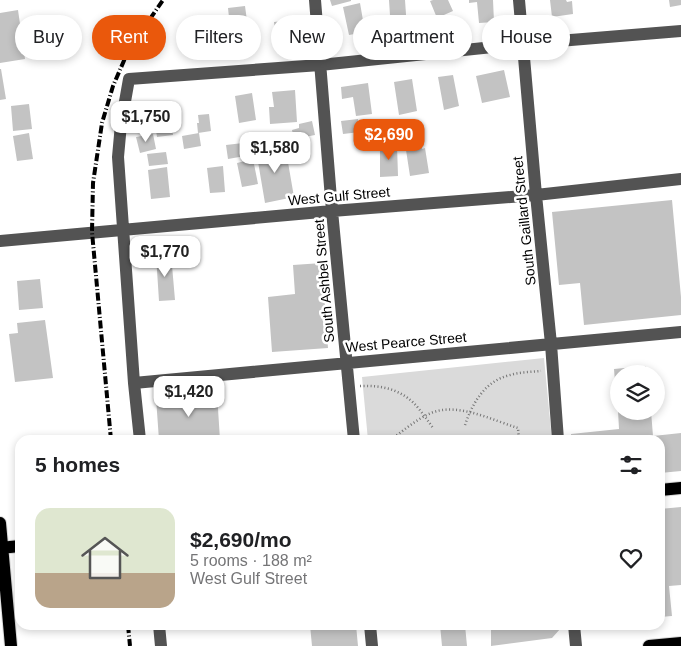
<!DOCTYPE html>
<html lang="en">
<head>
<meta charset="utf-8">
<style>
  :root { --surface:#fff; --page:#f6f6f6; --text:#202124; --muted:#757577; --line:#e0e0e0; --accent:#ea580c }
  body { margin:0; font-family:Arial,sans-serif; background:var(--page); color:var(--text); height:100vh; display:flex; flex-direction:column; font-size:19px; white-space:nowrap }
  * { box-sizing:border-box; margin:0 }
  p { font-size:16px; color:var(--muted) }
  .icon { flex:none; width:28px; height:28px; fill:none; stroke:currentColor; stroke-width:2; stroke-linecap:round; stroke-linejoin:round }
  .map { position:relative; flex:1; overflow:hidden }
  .sheet { position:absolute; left:15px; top:435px; width:650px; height:195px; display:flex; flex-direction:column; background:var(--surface); border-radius:15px; box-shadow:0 2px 8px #0003 }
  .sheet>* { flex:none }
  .hud { position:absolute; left:15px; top:15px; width:651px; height:45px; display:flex; gap:10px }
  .tools { position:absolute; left:610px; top:365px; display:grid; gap:10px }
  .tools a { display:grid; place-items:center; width:55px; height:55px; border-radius:50%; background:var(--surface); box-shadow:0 2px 8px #0003; font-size:25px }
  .price { position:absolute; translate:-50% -42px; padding:0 11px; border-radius:10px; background:#fff; color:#222; font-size:16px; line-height:32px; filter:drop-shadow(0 1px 2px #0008) }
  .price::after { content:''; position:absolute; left:50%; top:30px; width:15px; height:11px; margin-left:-8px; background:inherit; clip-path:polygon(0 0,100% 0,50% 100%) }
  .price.on { background:var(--accent); color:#fff }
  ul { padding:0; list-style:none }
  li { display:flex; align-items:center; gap:15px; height:125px; padding:0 20px }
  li+li { border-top:1px solid var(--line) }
  li span { display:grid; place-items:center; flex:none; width:140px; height:100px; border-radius:15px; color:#555 }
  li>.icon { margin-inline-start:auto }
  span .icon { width:60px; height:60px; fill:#fffc; stroke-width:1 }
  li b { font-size:21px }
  h2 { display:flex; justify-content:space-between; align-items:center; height:60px; padding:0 20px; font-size:21px }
  .chip { padding:0 18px; border-radius:22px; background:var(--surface); box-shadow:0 2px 8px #0003; font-size:18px; line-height:45px }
  .chip.on { background:var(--accent); color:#fff }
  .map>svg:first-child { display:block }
  .green { fill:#dadada }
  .building { fill:#c3c3c3 }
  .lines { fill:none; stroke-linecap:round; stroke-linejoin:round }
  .major-casing { stroke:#dbdbdb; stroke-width:14 }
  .path { stroke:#757575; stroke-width:2.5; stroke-dasharray:1 2.5; stroke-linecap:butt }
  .minor { stroke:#535353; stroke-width:12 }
  .major { stroke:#000; stroke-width:12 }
  .rail { stroke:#000; stroke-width:4; stroke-dasharray:8 2.5 1 2.5; stroke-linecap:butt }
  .labels { text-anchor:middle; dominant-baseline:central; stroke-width:5; stroke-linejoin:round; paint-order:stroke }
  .street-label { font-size:14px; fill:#000; stroke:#fff }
</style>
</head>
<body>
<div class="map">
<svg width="681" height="646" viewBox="0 0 681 646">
  <rect width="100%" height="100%" fill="#fff"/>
  <path class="green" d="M544,358L552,440H368L362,377Z"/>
  <path class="building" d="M330,0H351V1L332,6Z
    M389,0H405L407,29L391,31Z
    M433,0H448L453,11L437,18L430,1Z
    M469,0H493L494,22L479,23L477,2L469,3Z
    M550,0H566L567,2L572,1L573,14L552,17Z
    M669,0H681V5L670,7Z
    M360,3L365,32L349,35L343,7Z
    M245,6L250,43L232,45L228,8Z
    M18,10L25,59L0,63V13Z
    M300,19L302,32L294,33V37L276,39L274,22Z
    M0,69H1L6,99L0,100Z
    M504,70L510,97L482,103L476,76Z
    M453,75L459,106L444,110L438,77Z
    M412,79L417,111L399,115L394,82Z
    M368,83L372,114L356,116L353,97L342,99L341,87Z
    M295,90L297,122L270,124L269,107H274L272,92Z
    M252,93L256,120L239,123L235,96Z
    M168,102L173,135L157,137L152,104Z
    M29,104L32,129L13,131L11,106Z
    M209,114L211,131L198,133L197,123H199L198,115Z
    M358,119L360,132L343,134L341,121Z
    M312,121L315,135L294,139L292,130L299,128V124Z
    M29,133L33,159L17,161L13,136Z
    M199,133L201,146L184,149L182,136Z
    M153,134L156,149L140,153L136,137Z
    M419,135L422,149L425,148L429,173L410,176L404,137Z
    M243,143L245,156L228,159L226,145Z
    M285,145L294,197L265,203L256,150Z
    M380,145H397L398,176L380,177Z
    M166,152L168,164L149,166L147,154Z
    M253,159L258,184L242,187L237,163Z
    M223,166L225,192L210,193L207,168Z
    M167,167L170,197L151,199L148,170Z
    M672,200L681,297V315L584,325L580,283L559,285L552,212Z
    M171,254L175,300L159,301L156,255Z
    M322,263L328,348L272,352L268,297L295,294L293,265Z
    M40,279L43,308L19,310L17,281Z
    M45,320L53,378L15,382L9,334L18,333L17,323Z
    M646,366L647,374H619V408H617L614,369Z
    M217,393L220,440H159L156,398Z
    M618,411H651L653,436L681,433V471L660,473V440H571V434L619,429Z
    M681,507V585L669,586L672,616L660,617V509Z
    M310,625H356L358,646H312Z
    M440,625H465L467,646H442Z
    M491,625H560L561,628L552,638L491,646Z
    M614,625H637V626L614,628Z"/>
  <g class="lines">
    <defs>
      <path id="major" d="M660,490L681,488
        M0,523L11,646
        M0,548L20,546
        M649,646L681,643"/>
    </defs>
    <use href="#major" class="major-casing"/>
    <path class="path" d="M360,386C383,385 404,390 419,409C424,415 428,421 433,428
      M465,425C473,402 485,381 510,375C520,372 531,372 541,371
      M392,440V439C404,430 417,419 431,413C457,402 492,420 518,428L519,440"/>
    <path class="minor" d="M315,0L332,211L354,440
      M519,0L536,195L551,344L558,440
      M0,241L332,211L536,195L681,179
      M134,383L681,332
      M140,440L134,383L118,157L121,124L129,79L320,65L522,44L681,31
      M159,625L161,646
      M370,625L372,646
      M574,625L576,646"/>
    <use href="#major" class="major"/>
    <path class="rail" d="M111,440L92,232L93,183L102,123L113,86L126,56L139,35L163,0
      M128,625L130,646"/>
  </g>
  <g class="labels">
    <g class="street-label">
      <text transform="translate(339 196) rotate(-5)">West Gulf Street</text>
      <text transform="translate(524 221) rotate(-96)">South Gaillard Street</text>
      <text transform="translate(324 281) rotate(-95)">South Ashbel Street</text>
      <text transform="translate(406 342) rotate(-5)">West Pearce Street</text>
    </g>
  </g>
</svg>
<div class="tools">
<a><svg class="icon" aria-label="layers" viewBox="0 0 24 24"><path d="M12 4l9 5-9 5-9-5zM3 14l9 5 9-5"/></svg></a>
</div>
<b class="price" style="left:146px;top:143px">$1,750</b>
<b class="price on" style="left:389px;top:161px">$2,690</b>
<b class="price" style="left:275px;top:174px">$1,580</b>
<b class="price" style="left:165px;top:278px">$1,770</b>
<b class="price" style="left:189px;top:418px">$1,420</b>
<div class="hud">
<a class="chip">Buy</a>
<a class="chip on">Rent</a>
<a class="chip">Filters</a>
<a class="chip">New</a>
<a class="chip">Apartment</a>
<a class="chip">House</a>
</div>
<section class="sheet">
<h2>5 homes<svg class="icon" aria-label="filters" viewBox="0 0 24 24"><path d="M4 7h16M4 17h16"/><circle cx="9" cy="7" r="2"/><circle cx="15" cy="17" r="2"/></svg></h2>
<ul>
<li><span style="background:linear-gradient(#dfe7d0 65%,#b9a48a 0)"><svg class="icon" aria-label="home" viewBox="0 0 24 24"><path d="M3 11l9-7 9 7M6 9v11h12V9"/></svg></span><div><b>$2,690/mo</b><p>5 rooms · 188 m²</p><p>West Gulf Street</p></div><svg class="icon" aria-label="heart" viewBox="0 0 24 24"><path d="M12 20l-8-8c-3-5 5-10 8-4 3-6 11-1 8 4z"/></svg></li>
</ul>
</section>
</div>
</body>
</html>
